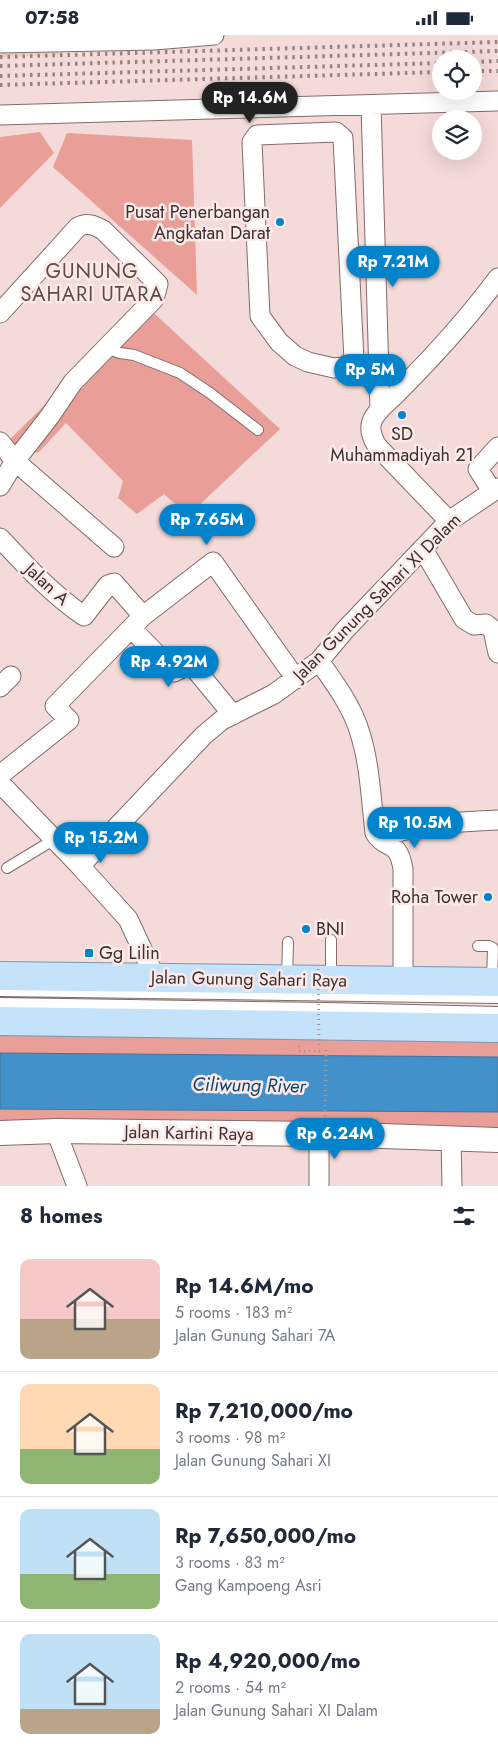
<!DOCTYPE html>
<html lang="en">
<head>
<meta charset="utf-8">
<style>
  :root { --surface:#fff; --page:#f6f6f7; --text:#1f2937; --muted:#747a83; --line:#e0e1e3; --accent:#0284cc }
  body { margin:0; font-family:Jost,sans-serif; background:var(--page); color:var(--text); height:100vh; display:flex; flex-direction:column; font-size:19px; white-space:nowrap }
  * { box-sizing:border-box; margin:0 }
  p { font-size:16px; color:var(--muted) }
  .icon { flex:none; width:28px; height:28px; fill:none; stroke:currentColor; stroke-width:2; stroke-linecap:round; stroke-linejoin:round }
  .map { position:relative; height:1151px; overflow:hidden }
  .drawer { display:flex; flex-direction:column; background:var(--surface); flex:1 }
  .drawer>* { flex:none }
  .fabs { position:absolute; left:432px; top:15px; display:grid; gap:10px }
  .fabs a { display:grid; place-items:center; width:50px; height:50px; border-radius:50%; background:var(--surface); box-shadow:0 5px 20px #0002; font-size:25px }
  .price { position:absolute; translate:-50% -42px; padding:0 11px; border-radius:18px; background:var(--accent); color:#fff; font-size:16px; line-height:32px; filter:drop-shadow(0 1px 2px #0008) }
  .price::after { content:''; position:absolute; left:50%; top:30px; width:15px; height:11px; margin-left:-8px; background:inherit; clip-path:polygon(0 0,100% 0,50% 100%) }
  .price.active { background:#222; color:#fff }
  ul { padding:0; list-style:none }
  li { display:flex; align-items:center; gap:15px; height:125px; padding:0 20px }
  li+li { border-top:1px solid var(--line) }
  li span { display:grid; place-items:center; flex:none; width:140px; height:100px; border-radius:10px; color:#555 }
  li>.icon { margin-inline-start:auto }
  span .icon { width:60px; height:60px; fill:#fffc; stroke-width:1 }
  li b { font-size:21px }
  h2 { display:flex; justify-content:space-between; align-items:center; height:60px; padding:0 20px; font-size:21px }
  .status { display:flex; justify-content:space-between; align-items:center; height:35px; padding:0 25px; background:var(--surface); direction:ltr }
  .status svg { height:14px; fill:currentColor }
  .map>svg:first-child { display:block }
  .built { fill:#eeccc9 }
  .green { fill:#e99e98 }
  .water { fill:#4391cb; stroke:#40749c }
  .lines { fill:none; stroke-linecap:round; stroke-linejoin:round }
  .service-casing { stroke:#826c6a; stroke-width:12 }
  .minor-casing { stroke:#826c6a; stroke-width:21 }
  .tertiary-casing { stroke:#826c6a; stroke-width:26 }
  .primary-casing { stroke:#7a98b1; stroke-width:30 }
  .path { stroke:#a89593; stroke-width:3; stroke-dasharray:1 4; stroke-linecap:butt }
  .service { stroke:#fff; stroke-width:10 }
  .minor { stroke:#fff; stroke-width:19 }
  .tertiary { stroke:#fff; stroke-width:24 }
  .primary { stroke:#c4e2fa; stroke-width:28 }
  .rail { stroke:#948381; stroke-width:4; stroke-dasharray:2.5 5; stroke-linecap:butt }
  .path-bridge { stroke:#a89593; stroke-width:3; stroke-dasharray:1 4; stroke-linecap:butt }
  .poi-dot { fill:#0284cc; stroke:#fde9e7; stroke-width:2 }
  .labels { text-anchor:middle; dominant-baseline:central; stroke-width:5; stroke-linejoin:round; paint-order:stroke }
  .poi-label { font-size:18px; fill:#3a3130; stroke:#fde9e7; text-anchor:end }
  .street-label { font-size:18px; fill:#3a3130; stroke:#fde9e7 }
  .water-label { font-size:19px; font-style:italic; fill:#0b486f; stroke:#fde9e7 }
  .quarter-label { font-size:20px; letter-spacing:1px; fill:#604b49; stroke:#fde9e7 }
</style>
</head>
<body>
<div class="status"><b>07:58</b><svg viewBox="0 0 49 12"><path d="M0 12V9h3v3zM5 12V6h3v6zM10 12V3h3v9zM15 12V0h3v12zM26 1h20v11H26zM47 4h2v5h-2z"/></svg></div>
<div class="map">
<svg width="498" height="1151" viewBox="0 0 498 1151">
  <rect width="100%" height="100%" fill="#f4dad8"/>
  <path class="built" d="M0,0H51L61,20L0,22Z"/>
  <path class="green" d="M40,97L54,118L0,173V102Z
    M67,98L192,105L197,260L53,132Z
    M146,271L280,394L194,475C180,475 174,468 164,459L137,479L118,463L123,446L66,388L39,417L17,422L6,408Z
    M0,986L498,993V1022L0,1018Z
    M0,1074L498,1077V1106L0,1097Z"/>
  <path class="water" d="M0,1018L498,1022V1077L0,1074Z"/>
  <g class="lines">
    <defs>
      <path id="service" d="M106,313L120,318L134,320L180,338L210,358L258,395
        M7,833L55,804
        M331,905V944
        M478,911H489L493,913L492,946
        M287,944L288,907
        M0,956L498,963
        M0,968L326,973L498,977"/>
      <path id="minor" d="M0,8L154,5L214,0
        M371,70L380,375
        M0,80L498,66
        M336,97L343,103L354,325L346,331L334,333L308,327L295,321L279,307L260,281L252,107L257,100Z
        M0,278L78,192C87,187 94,190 103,195L158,249L154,264L73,347L50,381L15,426L114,512
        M0,407L15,426L0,451
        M492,456L478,434L498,412
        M449,486L377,411C373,404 370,398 371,390C373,378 387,368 395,360C432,323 467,285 498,243
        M0,503C26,531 53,560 84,581L108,550L114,548L143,581L213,527L296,644
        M423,514L464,584L474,590L486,589L493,595L498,618
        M131,593L174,637L191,629L233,680
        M319,626C334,647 351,670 359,695C370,728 371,764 375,798C386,816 398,803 403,834V946
        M0,652L11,641
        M0,740L69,685L55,671L143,581
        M0,748L80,831L128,884L155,942
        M380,804C412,788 462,787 498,785
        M80,831L204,700L222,685L274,659L319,626L345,595L449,486L498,453
        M56,1096L77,1151
        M319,1099V1151
        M451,1102L452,1151"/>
      <path id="tertiary" d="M0,1098L56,1096L325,1099L498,1105"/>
      <path id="primary" d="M0,941L498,947
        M0,986L498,993"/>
    </defs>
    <use href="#service" class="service-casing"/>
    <use href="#minor" class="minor-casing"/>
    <use href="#tertiary" class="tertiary-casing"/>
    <use href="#primary" class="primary-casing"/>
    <path class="path" d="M299,1011V1016H320L319,1013
      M325,1081L326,1012"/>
    <use href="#service" class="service"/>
    <use href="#minor" class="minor"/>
    <use href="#tertiary" class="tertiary"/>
    <use href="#primary" class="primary"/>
    <path class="rail" d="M0,22L498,7
      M474,27L498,26
      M0,31L498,16
      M474,36H498
      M0,41L441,28
      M0,50L441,37"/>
    <path class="path-bridge" d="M318,934L319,1010"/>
  </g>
  <g class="poi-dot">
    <circle cx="280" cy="187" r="5"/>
    <circle cx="402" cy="380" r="5"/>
    <circle cx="488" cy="862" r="5"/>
    <circle cx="306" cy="894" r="5"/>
    <rect x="84" y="913" width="10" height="10" rx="2.5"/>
  </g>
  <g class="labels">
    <g class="poi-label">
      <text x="270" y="177">Pusat Penerbangan<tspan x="270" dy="21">Angkatan Darat</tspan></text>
      <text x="402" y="399" text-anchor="middle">SD<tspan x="402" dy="21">Muhammadiyah 21</tspan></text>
      <text x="478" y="862">Roha Tower</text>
      <text x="316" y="894" text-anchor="start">BNI</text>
      <text x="99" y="918" text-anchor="start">Gg Lilin</text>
    </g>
    <g class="street-label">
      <text transform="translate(47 549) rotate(43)">Jalan A</text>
      <text transform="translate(377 562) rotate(-45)">Jalan Gunung Sahari XI Dalam</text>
      <text transform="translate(249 944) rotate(1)">Jalan Gunung Sahari Raya</text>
      <text transform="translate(189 1098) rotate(1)">Jalan Kartini Raya</text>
    </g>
    <g class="water-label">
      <text transform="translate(249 1050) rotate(1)">Ciliwung River</text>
    </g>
    <g class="quarter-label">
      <text x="92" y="236">GUNUNG<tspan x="92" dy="23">SAHARI UTARA</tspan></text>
    </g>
  </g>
</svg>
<div class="fabs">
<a><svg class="icon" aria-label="locate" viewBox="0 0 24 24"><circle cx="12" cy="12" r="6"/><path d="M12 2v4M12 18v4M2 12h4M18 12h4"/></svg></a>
<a><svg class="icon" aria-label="layers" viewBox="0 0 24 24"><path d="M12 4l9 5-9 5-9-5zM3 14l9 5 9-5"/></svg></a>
</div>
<b class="price active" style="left:250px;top:89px">Rp 14.6M</b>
<b class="price" style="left:393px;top:253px">Rp 7.21M</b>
<b class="price" style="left:370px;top:361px">Rp 5M</b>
<b class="price" style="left:207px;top:511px">Rp 7.65M</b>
<b class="price" style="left:169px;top:653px">Rp 4.92M</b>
<b class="price" style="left:415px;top:814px">Rp 10.5M</b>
<b class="price" style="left:101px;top:829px">Rp 15.2M</b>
<b class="price" style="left:335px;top:1125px">Rp 6.24M</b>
</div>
<section class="drawer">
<h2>8 homes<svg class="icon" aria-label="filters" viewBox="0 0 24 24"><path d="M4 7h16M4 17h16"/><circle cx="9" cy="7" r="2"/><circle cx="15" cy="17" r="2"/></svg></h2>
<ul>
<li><span style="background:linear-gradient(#f6c9c9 60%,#b9a48a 0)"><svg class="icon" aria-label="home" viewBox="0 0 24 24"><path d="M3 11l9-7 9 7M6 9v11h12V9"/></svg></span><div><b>Rp 14.6M/mo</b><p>5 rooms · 183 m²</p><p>Jalan Gunung Sahari 7A</p></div></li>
<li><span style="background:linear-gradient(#ffd9b3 65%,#8fb573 0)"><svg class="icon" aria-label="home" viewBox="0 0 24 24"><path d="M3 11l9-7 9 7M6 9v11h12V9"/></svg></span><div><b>Rp 7,210,000/mo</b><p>3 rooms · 98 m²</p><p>Jalan Gunung Sahari XI</p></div></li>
<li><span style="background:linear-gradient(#bfe0f5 65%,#8fb573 0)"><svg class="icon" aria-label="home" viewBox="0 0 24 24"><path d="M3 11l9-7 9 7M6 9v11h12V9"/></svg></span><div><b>Rp 7,650,000/mo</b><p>3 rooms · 83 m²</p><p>Gang Kampoeng Asri</p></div></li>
<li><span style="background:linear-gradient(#bfe0f5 75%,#b9a48a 0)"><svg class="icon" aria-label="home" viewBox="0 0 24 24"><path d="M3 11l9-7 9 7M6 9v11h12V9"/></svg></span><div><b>Rp 4,920,000/mo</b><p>2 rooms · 54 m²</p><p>Jalan Gunung Sahari XI Dalam</p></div></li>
</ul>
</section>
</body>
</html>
